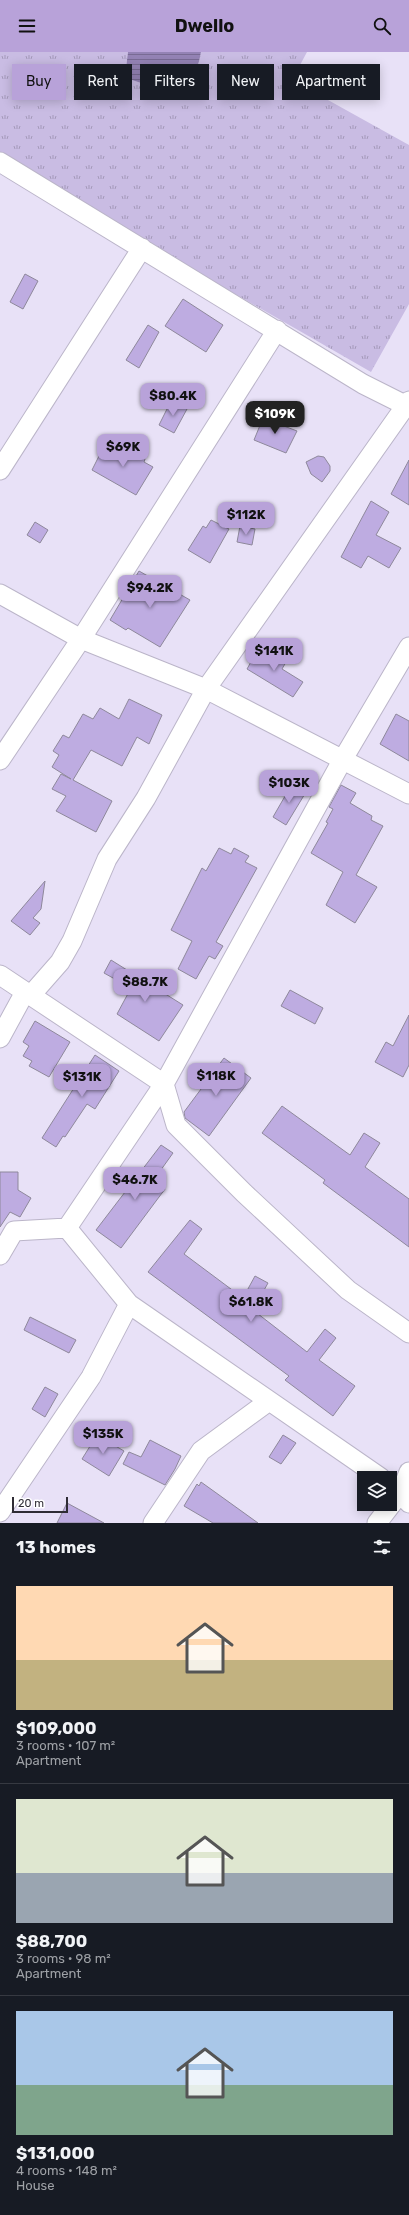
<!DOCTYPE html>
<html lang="en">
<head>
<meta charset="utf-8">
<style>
  :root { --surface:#171b24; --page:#20242c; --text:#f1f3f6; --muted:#9ea1a6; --line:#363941; --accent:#b8a2d9 }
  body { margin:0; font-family:Rubik,sans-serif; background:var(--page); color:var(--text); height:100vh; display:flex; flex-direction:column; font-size:15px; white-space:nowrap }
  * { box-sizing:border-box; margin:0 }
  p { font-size:13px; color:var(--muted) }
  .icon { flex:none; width:22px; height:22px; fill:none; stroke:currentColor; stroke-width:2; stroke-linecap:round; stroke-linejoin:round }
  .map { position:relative; height:1471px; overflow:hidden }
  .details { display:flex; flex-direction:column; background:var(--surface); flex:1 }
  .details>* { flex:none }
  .hud { position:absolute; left:12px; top:12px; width:385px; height:36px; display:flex; gap:8px }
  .tools { position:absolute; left:357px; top:1419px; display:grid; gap:8px }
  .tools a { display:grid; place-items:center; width:40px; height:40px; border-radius:0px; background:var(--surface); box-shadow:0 2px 10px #0003; font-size:20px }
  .scale { position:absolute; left:12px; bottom:10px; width:56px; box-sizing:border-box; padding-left:4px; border:2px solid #2f2c35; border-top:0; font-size:11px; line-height:14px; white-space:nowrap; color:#2f2c35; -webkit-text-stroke:3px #fff; paint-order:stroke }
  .price { position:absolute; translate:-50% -34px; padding:0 9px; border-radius:8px; background:var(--accent); color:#111; font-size:13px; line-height:26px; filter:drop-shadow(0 1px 2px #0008) }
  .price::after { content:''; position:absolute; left:50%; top:24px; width:12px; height:9px; margin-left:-6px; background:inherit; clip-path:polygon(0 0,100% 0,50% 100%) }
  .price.active { background:#222; color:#fff }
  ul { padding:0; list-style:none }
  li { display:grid; align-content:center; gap:8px; height:212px; padding:0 16px }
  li+li { border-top:1px solid var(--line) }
  li span { display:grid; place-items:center; height:124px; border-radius:0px; color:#555 }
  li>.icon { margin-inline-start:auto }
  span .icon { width:72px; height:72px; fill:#fffc; stroke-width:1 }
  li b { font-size:17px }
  h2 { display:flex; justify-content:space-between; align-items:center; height:48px; padding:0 16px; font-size:17px }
  .chip { padding:0 14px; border-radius:0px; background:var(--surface); box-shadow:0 2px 10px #0003; font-size:14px; line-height:36px }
  .chip.active { background:var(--accent); color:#111 }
  header { display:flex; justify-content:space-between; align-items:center; height:52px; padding:0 16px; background:var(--accent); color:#111; font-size:18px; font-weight:700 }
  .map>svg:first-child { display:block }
  .grass { fill:url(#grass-tufts) }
  .water { fill:url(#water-rules) }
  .building { fill:#beace1; stroke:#8e889b }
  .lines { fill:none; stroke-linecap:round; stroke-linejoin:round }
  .minor-casing { stroke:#bbb5c9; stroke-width:21 }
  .minor { stroke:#fff; stroke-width:19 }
</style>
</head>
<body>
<header><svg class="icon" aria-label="menu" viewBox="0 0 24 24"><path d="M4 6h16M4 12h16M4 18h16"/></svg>Dwello<svg class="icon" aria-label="search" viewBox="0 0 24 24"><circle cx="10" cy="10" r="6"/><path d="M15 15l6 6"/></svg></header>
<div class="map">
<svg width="409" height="1471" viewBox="0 0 409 1471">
  <defs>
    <pattern id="grass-tufts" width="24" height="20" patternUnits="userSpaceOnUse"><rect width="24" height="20" fill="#c9bce3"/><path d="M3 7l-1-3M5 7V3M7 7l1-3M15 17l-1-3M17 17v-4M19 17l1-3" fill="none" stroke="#a499b9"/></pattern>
    <pattern id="water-rules" width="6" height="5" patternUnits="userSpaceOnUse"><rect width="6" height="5" fill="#9483b5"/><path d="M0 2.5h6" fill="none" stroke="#796b94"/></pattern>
  </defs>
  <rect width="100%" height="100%" fill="#e8e1f7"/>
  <path class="grass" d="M0,0H128L126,16L132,28C171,41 192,50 201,0H307L292,28L409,93V252L371,320L0,107Z"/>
  <path class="water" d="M128,0H201C192,50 171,41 132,28L126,16Z"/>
  <path class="building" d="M25,222L38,229L23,257L10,250Z
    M183,247L223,273L206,300L165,274Z
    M148,273L159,280L139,316L126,308Z
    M171,349L187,357L174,381L159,373Z
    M263,366L297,379L286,401L254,388Z
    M106,390L119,399L122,394L145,407L144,410L153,415L136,443L92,418Z
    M318,404L324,405L330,414V419L322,430L311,422L306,410Z
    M409,408V453L391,442Z
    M371,449L389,460L376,483L401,496L389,516L368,504L361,516L341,505Z
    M211,468L229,477L210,511L188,498L203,474L206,476Z
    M35,470L48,478L40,491L27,483Z
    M240,474L255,477L252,493L237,490Z
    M139,519L190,548L160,595L128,576L126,578L110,568Z
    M260,594L286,610L282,617L303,630L293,645L247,617Z
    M129,647L162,663L149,692L137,685L122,714L91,698L73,728L112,749L96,780L56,759L66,744L52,737L61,722L71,727L52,715L59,703L53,699L63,683L69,686L83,662L93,667L100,656L119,667Z
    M396,662L409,669V709L380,692Z
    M292,732L306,740L286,773L273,765Z
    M341,733L356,741L350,751L372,764L371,768L383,774L356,823L377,835L355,871L326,853L343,820L311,801L328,771L326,770L333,757L329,755Z
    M219,796L231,802L234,796L249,804L245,810L257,816L216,890L223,894L215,907L209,904L196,927L178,917L192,889L171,878L202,816L206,819Z
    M45,829L41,857L33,866L40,871L30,883L11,869Z
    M111,908L183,953L159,989L117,962L131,936L104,921Z
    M290,938L323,956L315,972L281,954Z
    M409,963V1013L403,1025L375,1010L386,990L393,994Z
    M35,969L70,990L49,1025L29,1014L32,1009L23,1004L29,994L23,990Z
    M95,1003L119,1019L95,1057L87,1052L65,1085L63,1084L56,1095L42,1086Z
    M224,1006L251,1026L209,1084L185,1066L184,1060Z
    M282,1054L350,1103L364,1081L380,1091L365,1115L409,1147V1195L323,1131L325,1128L262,1081Z
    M161,1093L173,1101L153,1129L165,1137L121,1196L96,1178Z
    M0,1120H18V1138L31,1146L20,1165L10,1160L0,1175Z
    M190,1168L202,1177L184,1202L243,1246L255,1224L268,1231L253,1258L307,1300L325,1277L336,1286L319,1308L355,1334L333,1364L285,1328L289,1324L148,1220Z
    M30,1265L76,1288L69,1301L24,1278Z
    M45,1335L58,1342L45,1365L32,1357Z
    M97,1383L124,1399L109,1424L82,1407Z
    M283,1383L296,1391L281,1412L269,1405Z
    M150,1388L181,1404L175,1417L165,1433L123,1412L129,1400L141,1405Z
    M201,1430L258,1471H213L184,1454L197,1432L199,1434Z
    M67,1451L104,1471H57Z"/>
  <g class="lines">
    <defs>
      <path id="minor" d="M0,110L363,332L409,355
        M0,418L142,196
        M0,542L81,587L206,637L409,742
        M0,708L81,587L277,278
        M0,923L164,1032L176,1073L244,1141L348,1238L409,1281
        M31,943L60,910L72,889L107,807L146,746L206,637L409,349
        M0,986L25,940
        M0,1203L14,1179L67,1176
        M129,1252L381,1426
        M391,1433L401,1440L409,1420
        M0,1460L91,1325L129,1252L67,1176L164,1032L343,707L409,595
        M153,1471L201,1399L269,1349
        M377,1471L401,1440L409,1451"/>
    </defs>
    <use href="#minor" class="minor-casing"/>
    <use href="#minor" class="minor"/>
  </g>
</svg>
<div class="tools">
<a><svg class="icon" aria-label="layers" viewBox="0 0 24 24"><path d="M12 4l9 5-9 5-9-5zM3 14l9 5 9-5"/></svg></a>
</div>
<div class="scale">20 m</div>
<b class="price" style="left:173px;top:365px">$80.4K</b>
<b class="price active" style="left:275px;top:383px">$109K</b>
<b class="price" style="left:123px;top:416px">$69K</b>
<b class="price" style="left:246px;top:484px">$112K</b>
<b class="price" style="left:150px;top:557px">$94.2K</b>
<b class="price" style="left:274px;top:620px">$141K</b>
<b class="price" style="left:289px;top:752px">$103K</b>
<b class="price" style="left:145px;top:951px">$88.7K</b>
<b class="price" style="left:216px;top:1045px">$118K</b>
<b class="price" style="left:82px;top:1046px">$131K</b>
<b class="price" style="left:135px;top:1149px">$46.7K</b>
<b class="price" style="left:251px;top:1271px">$61.8K</b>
<b class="price" style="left:103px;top:1403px">$135K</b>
<div class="hud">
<a class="chip active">Buy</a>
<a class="chip">Rent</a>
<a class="chip">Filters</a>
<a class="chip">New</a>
<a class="chip">Apartment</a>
</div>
</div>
<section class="details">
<h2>13 homes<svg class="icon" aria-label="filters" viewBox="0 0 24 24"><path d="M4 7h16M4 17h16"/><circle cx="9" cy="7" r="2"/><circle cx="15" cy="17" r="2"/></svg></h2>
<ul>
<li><span style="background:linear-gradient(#ffd9b3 60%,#c2b280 0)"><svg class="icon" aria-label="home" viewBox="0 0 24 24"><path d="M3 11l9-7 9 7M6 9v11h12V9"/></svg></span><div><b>$109,000</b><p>3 rooms · 107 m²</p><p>Apartment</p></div></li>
<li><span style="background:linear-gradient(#dfe7d0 60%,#9aa5b1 0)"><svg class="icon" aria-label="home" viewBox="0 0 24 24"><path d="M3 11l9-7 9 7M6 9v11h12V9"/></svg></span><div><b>$88,700</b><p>3 rooms · 98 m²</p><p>Apartment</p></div></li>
<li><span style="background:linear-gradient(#a9c7e8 60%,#7fa58c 0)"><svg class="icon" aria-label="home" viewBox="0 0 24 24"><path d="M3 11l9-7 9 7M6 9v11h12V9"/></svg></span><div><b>$131,000</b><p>4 rooms · 148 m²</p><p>House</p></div></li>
</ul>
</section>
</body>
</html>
